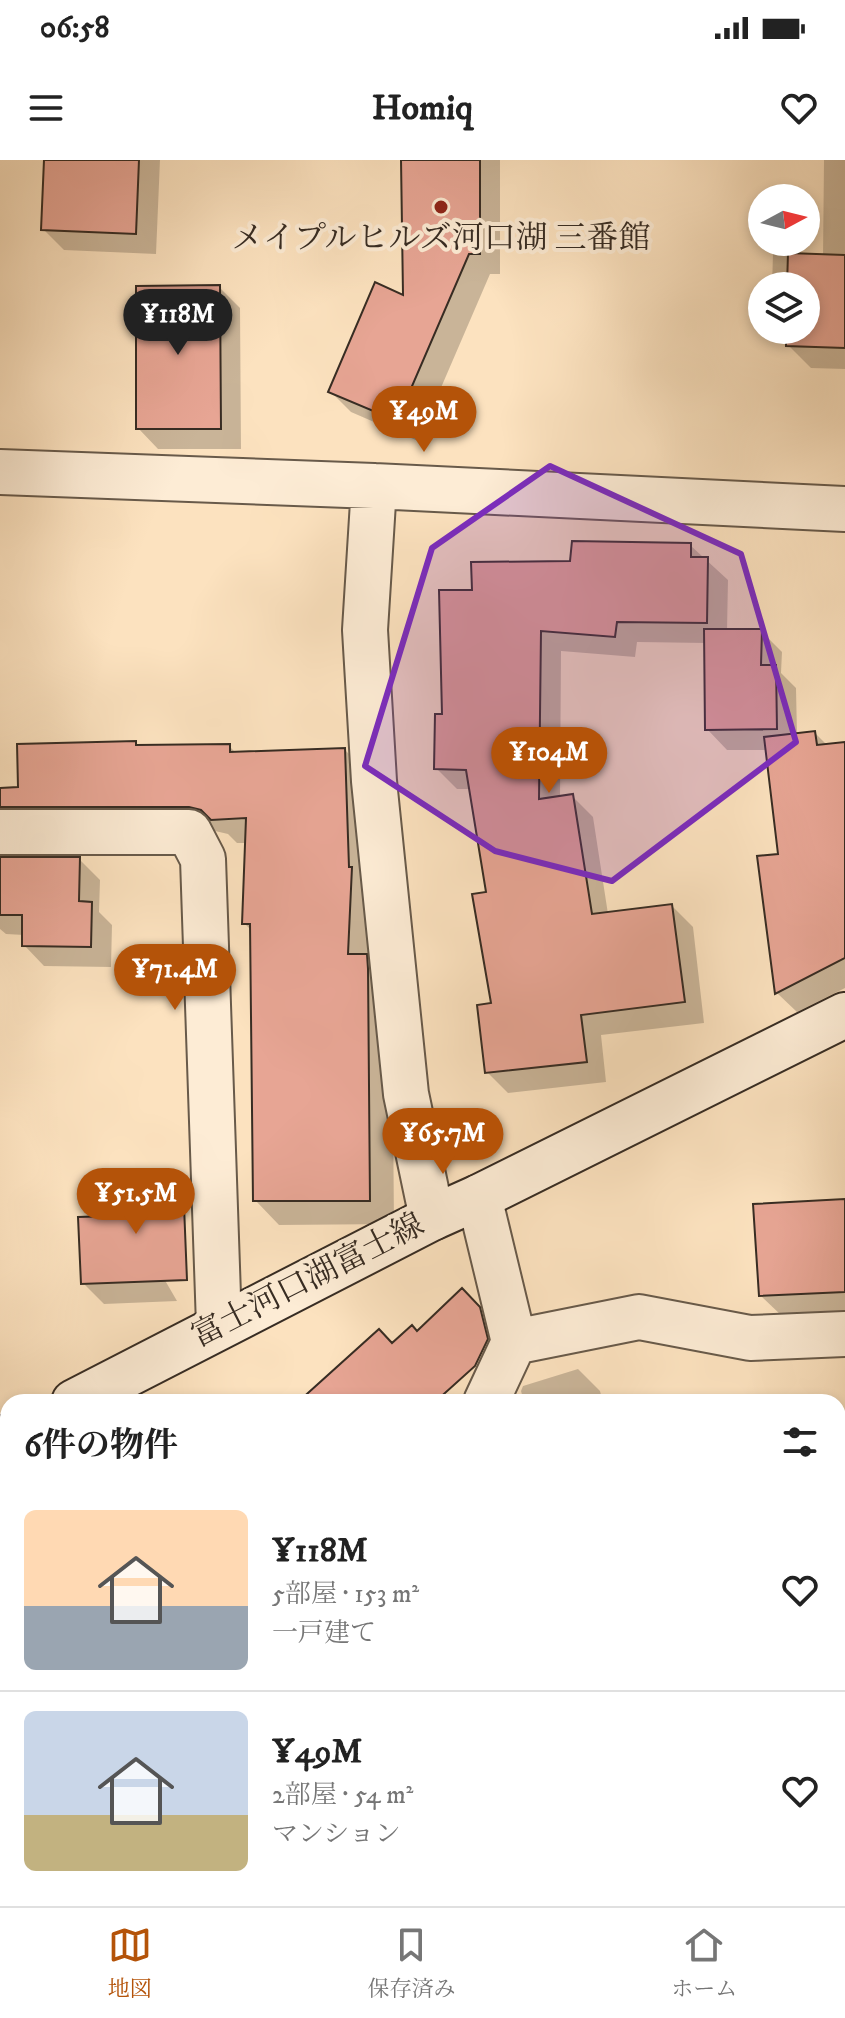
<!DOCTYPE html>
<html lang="ja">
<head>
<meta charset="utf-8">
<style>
  :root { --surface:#fff; --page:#f2f2f2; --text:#222; --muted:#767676; --line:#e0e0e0; --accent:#b45309 }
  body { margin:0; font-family:"IM FELL DW Pica","Noto Serif JP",serif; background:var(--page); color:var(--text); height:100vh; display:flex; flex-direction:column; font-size:30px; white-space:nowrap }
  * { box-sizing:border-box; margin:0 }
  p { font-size:26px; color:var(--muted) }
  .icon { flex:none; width:44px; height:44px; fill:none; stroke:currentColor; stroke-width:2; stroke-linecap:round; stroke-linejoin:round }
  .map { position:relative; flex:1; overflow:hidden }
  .sheet { position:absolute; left:0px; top:1234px; width:846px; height:512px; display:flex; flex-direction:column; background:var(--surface); border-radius:24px 24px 0 0; box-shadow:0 4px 12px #0003 }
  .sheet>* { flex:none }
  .needle { width:52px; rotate:83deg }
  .tools { position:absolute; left:748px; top:24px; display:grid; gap:16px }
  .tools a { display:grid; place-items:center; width:72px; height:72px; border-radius:50%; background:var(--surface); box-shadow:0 4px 12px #0003; font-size:40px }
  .price { position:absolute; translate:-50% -68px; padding:0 18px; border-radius:28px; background:var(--accent); color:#fff; font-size:26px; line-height:52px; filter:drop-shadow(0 2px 4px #0008) }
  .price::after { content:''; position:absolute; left:50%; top:48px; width:24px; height:18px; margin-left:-12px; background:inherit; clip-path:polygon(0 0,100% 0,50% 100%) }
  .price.on { background:#222; color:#fff }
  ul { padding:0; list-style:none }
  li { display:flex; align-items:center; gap:24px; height:200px; padding:0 24px }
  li+li { border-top:2px solid var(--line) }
  li span { display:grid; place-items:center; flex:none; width:224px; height:160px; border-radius:12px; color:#555 }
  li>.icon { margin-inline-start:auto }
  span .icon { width:96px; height:96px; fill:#fffc; stroke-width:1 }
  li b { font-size:34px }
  h2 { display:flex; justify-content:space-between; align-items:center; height:96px; padding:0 24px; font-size:34px }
  .status { display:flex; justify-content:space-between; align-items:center; height:56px; padding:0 40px; background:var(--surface); direction:ltr }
  .status svg { height:22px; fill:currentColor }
  header { display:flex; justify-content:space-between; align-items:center; height:104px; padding:0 24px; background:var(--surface); font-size:36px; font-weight:700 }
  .tab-bar { display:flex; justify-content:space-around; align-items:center; height:112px; border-top:2px solid var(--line); background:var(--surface); font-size:22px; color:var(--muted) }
  .tab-bar a { display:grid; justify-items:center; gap:4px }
  .tab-bar .on { color:var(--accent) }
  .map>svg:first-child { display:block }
  .shadow { fill:#0003 }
  .building { fill:#e7a594; stroke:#372c23; stroke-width:2 }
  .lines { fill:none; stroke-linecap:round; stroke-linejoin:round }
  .minor-casing { stroke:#685a4a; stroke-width:48 }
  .secondary-casing { stroke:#372c23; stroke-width:48 }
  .minor { stroke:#fdecd5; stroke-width:44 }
  .secondary { stroke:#fdecd5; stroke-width:44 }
  .marked { fill:#7b2cbf; fill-opacity:0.2; stroke:#7b2cbf; stroke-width:6; stroke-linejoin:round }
  .poi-dot { fill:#8f2418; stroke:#fdecd5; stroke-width:3 }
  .labels { text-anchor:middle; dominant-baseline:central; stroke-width:8; stroke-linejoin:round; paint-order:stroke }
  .poi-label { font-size:32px; fill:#372c23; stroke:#fdecd5 }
  .street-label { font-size:32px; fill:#372c23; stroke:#fdecd5 }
</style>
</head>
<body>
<div class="status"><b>06:58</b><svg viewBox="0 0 49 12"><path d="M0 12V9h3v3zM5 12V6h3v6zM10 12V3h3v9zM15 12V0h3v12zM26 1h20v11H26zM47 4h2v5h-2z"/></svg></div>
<header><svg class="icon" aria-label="menu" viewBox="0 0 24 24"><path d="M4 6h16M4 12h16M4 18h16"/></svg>Homiq<svg class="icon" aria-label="heart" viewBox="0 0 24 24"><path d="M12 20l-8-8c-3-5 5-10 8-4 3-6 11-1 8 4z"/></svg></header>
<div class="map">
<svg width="845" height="1746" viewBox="0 0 845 1746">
  <rect width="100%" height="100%" fill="#fce2bf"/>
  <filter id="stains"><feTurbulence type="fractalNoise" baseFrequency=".0025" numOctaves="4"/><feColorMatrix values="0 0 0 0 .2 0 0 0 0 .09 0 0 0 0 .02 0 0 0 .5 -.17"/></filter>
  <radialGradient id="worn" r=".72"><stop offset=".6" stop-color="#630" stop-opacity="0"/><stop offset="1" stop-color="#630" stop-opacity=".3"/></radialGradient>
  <path class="shadow" d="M46,0H160L156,94L64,90L43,69Z
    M403,0H500V114H490L418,281L351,252L330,231L405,138Z
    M824,0H845V209L811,208L788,185V175L783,170H806V126H772L773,94L823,96Z
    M219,127L240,148L241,289H158L138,268Z
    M690,385L728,420L727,471H761L782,492L781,513L796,528L797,575L815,573L828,586L845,584V828L797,852L777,833L780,696L767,590H727L707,569L706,483L637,482L635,497L561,491L560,638L572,636L593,657L608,754L672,746L693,767L704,863L601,875L606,922L508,933L487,912L493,845L488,734L471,629H457L436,608L444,556L474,432L572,403Z
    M136,583L140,587L229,586L237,594L345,590L369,614L392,835L394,1064L279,1065L255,1040L252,771L244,763L247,683H237L228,674L215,671H26L0,660V630L20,629Z
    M0,699H79L100,720L99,752L112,765L111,807L44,806L24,785V775L6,774L0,769Z
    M845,1041V1153L782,1156L761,1136Z
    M141,1079L177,1141L104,1144L83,1123Z
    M578,1209L600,1231L603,1242H524L521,1231L523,1226Z
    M845,1262V1457L838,1459V1264Z
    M8,1409V1507L0,1510V1412Z
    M845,1550V1714L838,1716V1552Z
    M838,1736L840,1746H602V1738Z
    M471,1738H489L478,1745Z"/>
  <path class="building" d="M44,0H139L136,74L41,70Z
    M401,0H480V94H469L397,261L328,232L375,122L403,135Z
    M788,93L845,95V188L786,186V170H806V126H787Z
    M220,125L221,269H136V126Z
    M572,381L691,383V397H708L707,463L617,462L615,477L541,471L539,639L573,634L592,754L672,744L685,842L581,855L587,902L485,913L477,845L491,843L472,734L486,732L466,610L434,609L435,554H442L439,430H472L471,402L570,401Z
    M704,469H762L761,505H776L777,569L705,570Z
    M815,571L817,585L845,582V798L775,834L757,696L778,694L764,577Z
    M136,581V585L230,584V592L345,588L349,707H352L348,794H367L368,809L370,1041H253L250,764H242L246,658L211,660L201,650L189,647H0V628L18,627L17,584Z
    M0,697H80L79,741L92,742L91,787L22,786V755H0Z
    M183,1021L187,1120L81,1124L78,1057L109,1056L108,1024Z
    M845,1039V1132L759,1136L753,1044Z
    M462,1128L480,1147L488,1179L475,1206L435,1242H298L379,1169L392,1183L412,1165L417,1171Z"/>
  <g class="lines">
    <defs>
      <path id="minor" d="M0,312L374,326L845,349
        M374,326L365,470L374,621L406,934L432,1058
        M0,672H189L203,699L219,1165
        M479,1037L514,1182L486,1242
        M514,1182L639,1157L750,1178L845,1174
        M0,1522L8,1518
        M575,1746L576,1738"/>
      <path id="secondary" d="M74,1242L432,1058L479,1037L845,855
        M0,1281L8,1277"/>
    </defs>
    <use href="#minor" class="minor-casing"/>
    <use href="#secondary" class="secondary-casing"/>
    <use href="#minor" class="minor"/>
    <use href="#secondary" class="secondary"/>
  </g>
  <path class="marked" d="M550,306L741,394L796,582L612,721L495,691L365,606L432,388Z"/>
  <circle class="poi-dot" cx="441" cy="47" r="8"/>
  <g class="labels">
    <g class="poi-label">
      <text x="441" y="79">メイプルヒルズ河口湖 三番館</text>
    </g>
    <g class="street-label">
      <text transform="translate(308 1121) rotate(-27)">富士河口湖富士線</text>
    </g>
  </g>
  <rect width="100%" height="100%" filter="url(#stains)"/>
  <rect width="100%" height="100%" fill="url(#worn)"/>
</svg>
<div class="tools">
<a><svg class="needle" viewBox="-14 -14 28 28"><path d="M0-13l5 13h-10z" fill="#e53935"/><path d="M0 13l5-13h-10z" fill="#767676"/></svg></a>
<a><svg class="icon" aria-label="layers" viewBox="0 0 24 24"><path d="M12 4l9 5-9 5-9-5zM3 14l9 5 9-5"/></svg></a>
</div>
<b class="price on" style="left:178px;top:197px">¥118M</b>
<b class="price" style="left:424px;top:294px">¥49M</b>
<b class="price" style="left:549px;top:635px">¥104M</b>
<b class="price" style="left:175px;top:852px">¥71.4M</b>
<b class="price" style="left:443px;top:1016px">¥65.7M</b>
<b class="price" style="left:136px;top:1076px">¥51.5M</b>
<section class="sheet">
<h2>6件の物件<svg class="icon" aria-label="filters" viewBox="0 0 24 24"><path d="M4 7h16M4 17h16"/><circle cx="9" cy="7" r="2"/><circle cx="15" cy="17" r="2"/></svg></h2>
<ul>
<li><span style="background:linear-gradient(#ffd9b3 60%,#9aa5b1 0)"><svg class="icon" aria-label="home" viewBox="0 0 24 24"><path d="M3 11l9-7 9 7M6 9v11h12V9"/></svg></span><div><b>¥118M</b><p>5部屋 · 153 m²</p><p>一戸建て</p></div><svg class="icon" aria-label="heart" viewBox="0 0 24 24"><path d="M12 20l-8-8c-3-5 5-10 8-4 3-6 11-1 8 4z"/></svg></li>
<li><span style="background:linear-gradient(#c9d6e8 65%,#c2b280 0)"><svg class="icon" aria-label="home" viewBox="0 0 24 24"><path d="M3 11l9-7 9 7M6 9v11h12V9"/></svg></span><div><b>¥49M</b><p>2部屋 · 54 m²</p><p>マンション</p></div><svg class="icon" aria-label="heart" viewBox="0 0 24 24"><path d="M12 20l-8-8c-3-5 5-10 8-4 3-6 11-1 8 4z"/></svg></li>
</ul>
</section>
</div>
<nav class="tab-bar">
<a class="on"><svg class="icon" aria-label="map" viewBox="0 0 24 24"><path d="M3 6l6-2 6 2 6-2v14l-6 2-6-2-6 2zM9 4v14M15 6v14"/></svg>地図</a>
<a><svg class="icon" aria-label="saved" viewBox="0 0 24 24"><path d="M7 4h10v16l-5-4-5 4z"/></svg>保存済み</a>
<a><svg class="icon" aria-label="home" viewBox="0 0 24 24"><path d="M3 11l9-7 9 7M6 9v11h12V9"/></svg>ホーム</a>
</nav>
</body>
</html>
